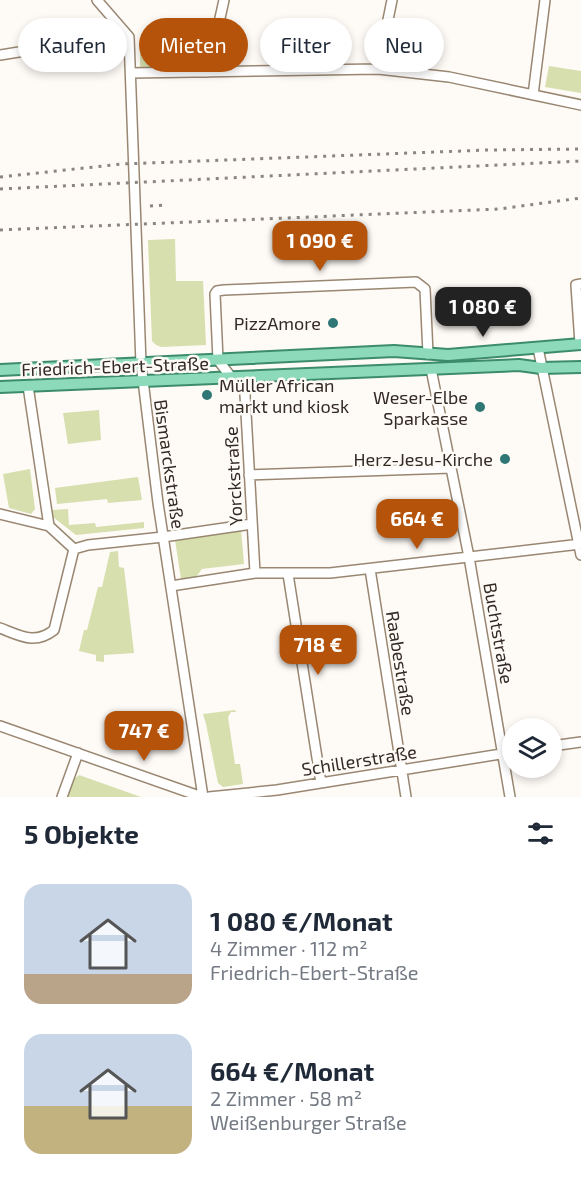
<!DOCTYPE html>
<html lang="de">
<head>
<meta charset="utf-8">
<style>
  :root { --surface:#fff; --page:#f6f6f7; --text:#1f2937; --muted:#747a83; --accent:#b45309 }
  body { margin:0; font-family:"Exo 2",sans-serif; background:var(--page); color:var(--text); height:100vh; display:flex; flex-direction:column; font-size:22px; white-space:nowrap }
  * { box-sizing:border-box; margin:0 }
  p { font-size:20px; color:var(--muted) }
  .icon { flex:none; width:33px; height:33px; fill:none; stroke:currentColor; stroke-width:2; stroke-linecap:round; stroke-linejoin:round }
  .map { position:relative; height:797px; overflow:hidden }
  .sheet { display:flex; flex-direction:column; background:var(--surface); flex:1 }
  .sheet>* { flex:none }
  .hud { position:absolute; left:18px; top:18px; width:546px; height:54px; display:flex; gap:12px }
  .tools { position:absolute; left:502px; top:718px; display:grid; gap:12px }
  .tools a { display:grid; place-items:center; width:60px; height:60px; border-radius:50%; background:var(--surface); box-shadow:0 3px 9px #0003; font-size:30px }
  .price { position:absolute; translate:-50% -51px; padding:0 14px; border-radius:12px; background:var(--accent); color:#fff; font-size:20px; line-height:39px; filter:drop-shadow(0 2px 3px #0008) }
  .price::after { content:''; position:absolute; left:50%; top:36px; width:18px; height:14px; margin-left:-9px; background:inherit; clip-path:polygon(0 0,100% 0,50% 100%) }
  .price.current { background:#222; color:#fff }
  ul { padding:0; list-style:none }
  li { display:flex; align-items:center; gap:18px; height:150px; padding:0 24px }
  li span { display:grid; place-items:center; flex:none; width:168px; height:120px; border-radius:18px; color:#555 }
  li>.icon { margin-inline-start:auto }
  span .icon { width:72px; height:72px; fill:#fffc; stroke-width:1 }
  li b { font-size:26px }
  h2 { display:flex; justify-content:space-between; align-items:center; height:72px; padding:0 24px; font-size:26px }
  .chip { padding:0 21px; border-radius:27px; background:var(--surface); box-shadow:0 3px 9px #0003; font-size:21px; line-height:54px }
  .chip.current { background:var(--accent); color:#fff }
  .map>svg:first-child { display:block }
  .green { fill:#d6dfad }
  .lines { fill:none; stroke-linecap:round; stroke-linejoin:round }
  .minor-casing { stroke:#998772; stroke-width:12 }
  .major-casing { stroke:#3c8c69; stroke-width:14 }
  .minor { stroke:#fff; stroke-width:9 }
  .major { stroke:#8ddabb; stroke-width:10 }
  .rail { stroke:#8c857f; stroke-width:3; stroke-dasharray:3 6; stroke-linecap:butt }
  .poi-dot { fill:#2e7775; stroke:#fefaf6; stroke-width:2 }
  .labels { text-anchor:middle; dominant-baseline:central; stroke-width:5; stroke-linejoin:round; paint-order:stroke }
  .poi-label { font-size:18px; fill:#332b23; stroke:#fefaf6; text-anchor:end }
  .street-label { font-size:18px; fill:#332b23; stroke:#fefaf6 }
</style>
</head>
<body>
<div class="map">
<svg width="581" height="797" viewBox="0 0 581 797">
  <rect width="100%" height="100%" fill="#fefaf6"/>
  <path class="green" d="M140,37H210L205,66L140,69Z
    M549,66L581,71V93L545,87Z
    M175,239L176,281H203L206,345L161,347L156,345L152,341L148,240Z
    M99,410L101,440L68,444L63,413Z
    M30,469L35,509L31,514L9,508L3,474Z
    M138,477L142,500L108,503L107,499L57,504L55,488Z
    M68,509L69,525L95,523L96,527L144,522V528L76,535L53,517L52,510Z
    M241,530L244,564L202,569L196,577L181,579L175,540Z
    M118,551L119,567L124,568L134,653L104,655V662L96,661V655L79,651L84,630H87L98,587H102L110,552Z
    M235,710L236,712H231L228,717L235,764H240L243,784L223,787L218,783L206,724L203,714Z
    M79,775L141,797H67L74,779Z"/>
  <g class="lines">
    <defs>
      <path id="minor" d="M97,0L129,37L141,364L158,503L203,797
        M0,55L99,39L129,37
        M378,69L392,0
        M208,72L224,0
        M131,73L378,69L449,77L581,105
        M533,95L545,0
        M580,344L576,285L581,284
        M538,348L581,555
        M431,369L469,557L510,797
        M231,377L218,360L215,294L217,291L224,290L416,282L425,289L428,354
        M244,377L255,573
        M249,475L451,468
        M0,514L49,526
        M74,549L88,545L163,537L252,524
        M370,569L406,797
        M288,574L321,783
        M171,586L255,573H330L581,544
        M0,628C21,636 35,645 54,630L74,549L49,526L28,386
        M0,726L202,797
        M552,746L581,742
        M62,797L78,753
        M209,797L277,790L513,752"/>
      <path id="major" d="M0,370L394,351L448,355L581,344
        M0,387L519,365L541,368L581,367"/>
    </defs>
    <use href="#minor" class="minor-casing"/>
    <use href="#major" class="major-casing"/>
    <use href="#minor" class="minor"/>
    <use href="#major" class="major"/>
    <path class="rail" d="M0,177L122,164L488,150L581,149
      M0,189L581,161
      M150,206L166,205
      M0,230L499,209L581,198"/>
  </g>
  <g class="poi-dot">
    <circle cx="333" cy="323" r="6"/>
    <circle cx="207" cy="395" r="6"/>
    <circle cx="480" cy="407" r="6"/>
    <circle cx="505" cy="459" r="6"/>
  </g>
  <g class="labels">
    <g class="poi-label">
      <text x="321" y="323">PizzAmore</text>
      <text x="219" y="385" text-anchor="start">Müller African<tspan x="219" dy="21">markt und kiosk</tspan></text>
      <text x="468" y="397">Weser-Elbe<tspan x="468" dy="21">Sparkasse</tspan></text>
      <text x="493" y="459">Herz-Jesu-Kirche</text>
    </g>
    <g class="street-label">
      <text transform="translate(115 366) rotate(-2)">Friedrich-Ebert-Straße</text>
      <text transform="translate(170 464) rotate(82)">Bismarckstraße</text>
      <text transform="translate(233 476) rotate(-93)">Yorckstraße</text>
      <text transform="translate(499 633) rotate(80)">Buchtstraße</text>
      <text transform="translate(401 663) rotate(81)">Raabestraße</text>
      <text transform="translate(359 760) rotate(-9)">Schillerstraße</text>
    </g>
  </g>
</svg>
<div class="tools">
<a><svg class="icon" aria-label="layers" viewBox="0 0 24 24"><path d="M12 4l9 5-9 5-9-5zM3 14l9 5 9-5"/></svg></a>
</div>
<b class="price" style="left:320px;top:272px">1 090 €</b>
<b class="price current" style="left:483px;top:338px">1 080 €</b>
<b class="price" style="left:417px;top:550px">664 €</b>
<b class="price" style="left:318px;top:676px">718 €</b>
<b class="price" style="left:144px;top:762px">747 €</b>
<div class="hud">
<a class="chip">Kaufen</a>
<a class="chip current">Mieten</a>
<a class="chip">Filter</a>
<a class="chip">Neu</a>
</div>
</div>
<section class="sheet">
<h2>5 Objekte<svg class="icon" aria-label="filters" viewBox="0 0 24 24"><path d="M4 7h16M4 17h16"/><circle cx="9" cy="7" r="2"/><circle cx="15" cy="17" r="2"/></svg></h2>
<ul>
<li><span style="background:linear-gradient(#c9d6e8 75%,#b9a48a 0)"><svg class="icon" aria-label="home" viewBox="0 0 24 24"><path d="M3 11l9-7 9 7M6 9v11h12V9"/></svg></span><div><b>1 080 €/Monat</b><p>4 Zimmer · 112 m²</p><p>Friedrich-Ebert-Straße</p></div></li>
<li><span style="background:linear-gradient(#c9d6e8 60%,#c2b280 0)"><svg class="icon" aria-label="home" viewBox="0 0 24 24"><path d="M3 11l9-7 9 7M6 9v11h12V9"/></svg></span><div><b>664 €/Monat</b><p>2 Zimmer · 58 m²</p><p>Weißenburger Straße</p></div></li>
</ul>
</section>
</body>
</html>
